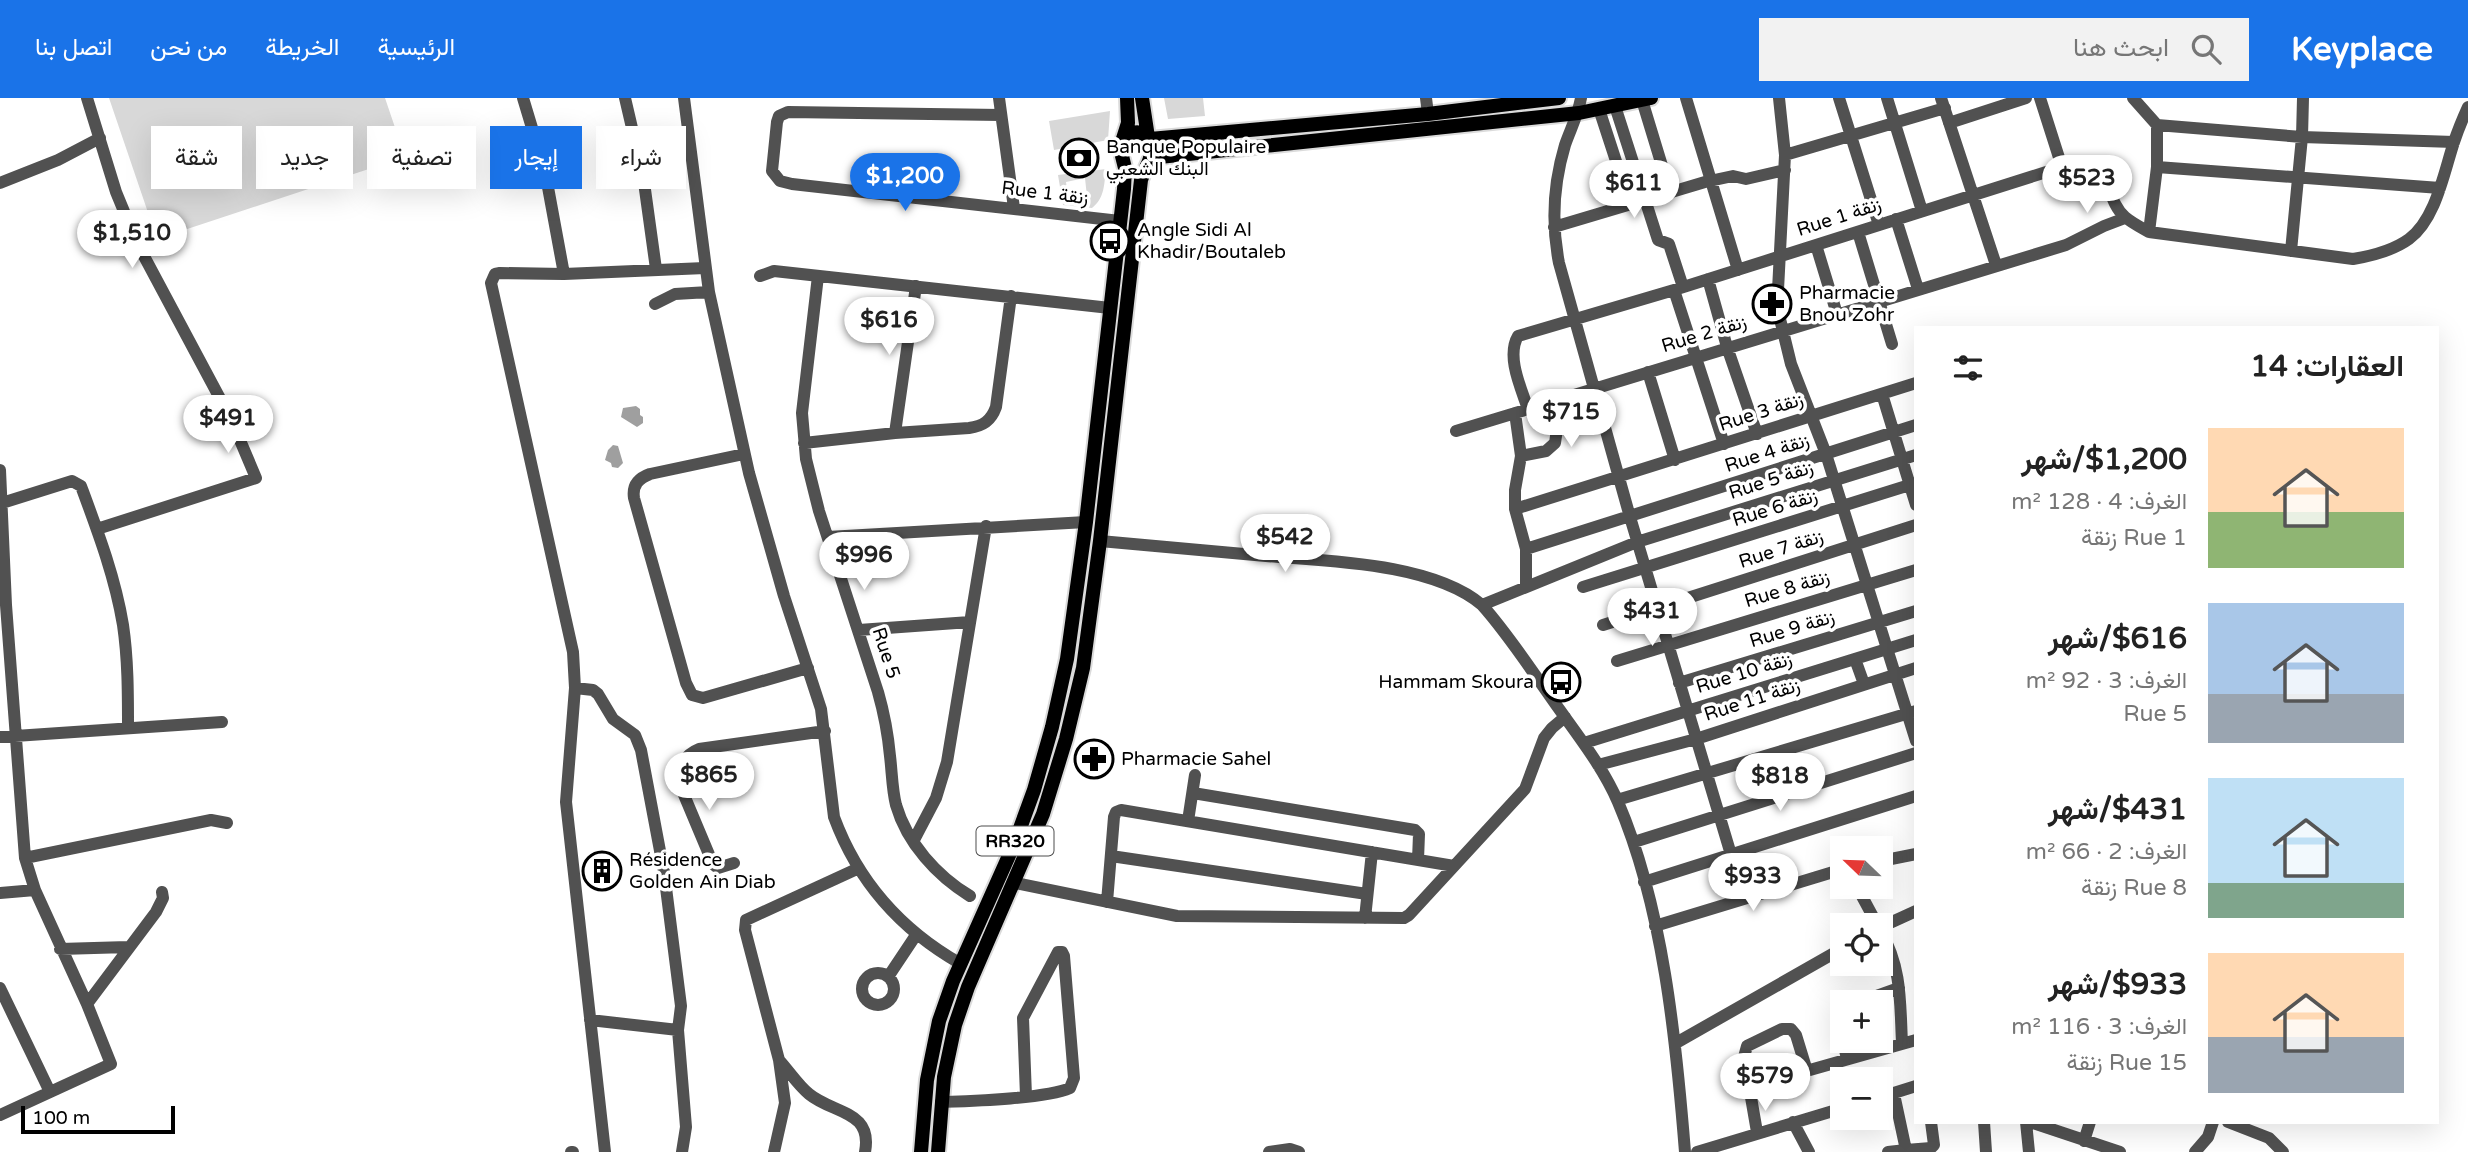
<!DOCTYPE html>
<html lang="ar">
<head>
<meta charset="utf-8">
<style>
  :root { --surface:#fff; --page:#f2f2f2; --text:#222; --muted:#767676; --accent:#1a73e8 }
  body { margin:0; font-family:"Varela Round",Vazirmatn,sans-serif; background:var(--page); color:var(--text); direction:rtl; height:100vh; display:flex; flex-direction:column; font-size:26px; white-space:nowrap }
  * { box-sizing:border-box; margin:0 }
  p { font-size:23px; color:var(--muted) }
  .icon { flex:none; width:38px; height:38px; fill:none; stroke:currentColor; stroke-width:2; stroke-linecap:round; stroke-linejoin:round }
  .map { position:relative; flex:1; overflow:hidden; direction:ltr }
  .sheet { position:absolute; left:1914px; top:228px; width:525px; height:798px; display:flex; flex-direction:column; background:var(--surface); border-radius:0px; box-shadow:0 7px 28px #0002; direction:rtl }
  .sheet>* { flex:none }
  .hud { position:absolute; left:21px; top:28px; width:665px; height:63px; direction:rtl; display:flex; gap:14px }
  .needle { width:46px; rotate:293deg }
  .tools { position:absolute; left:1830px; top:738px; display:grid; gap:14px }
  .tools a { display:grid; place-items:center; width:63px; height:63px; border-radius:0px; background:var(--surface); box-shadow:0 7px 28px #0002; font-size:35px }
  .scale { position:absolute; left:21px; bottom:18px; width:154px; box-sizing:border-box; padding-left:7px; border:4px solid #000; border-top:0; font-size:19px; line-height:24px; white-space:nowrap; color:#000; -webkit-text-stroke:5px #fff; paint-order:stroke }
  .price { position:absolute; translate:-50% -60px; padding:0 16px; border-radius:24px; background:#fff; color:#222; font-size:23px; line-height:46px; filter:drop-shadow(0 2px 4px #0008) }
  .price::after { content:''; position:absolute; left:50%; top:42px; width:21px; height:16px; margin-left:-10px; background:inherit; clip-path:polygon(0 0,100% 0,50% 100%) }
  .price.selected { background:var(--accent); color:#fff }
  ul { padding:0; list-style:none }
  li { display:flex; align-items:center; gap:21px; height:175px; padding:0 35px }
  li span { display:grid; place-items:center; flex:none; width:196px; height:140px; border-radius:0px; color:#555 }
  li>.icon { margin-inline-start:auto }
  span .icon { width:84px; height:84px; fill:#fffc; stroke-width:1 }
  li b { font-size:30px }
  h2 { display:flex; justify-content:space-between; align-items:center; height:84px; padding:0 35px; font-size:30px }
  .pill { padding:0 24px; border-radius:0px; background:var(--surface); box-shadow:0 7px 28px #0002; font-size:24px; line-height:63px }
  .pill.selected { background:var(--accent); color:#fff }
  header { display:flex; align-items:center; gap:42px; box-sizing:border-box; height:98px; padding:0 35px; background:var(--accent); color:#fff }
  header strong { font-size:33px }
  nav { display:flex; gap:38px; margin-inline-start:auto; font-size:24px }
  .search { width:490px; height:63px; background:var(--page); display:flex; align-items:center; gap:18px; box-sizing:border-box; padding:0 24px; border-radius:0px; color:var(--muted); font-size:26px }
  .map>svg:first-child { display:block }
  .green { fill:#d8d8d8; fill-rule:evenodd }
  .water { fill:#9f9f9f }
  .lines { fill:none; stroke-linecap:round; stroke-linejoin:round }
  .major-casing { stroke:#dbdbdb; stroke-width:18 }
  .minor { stroke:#515151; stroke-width:12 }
  .major { stroke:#000; stroke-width:14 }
  .labels { text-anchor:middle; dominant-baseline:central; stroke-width:7; stroke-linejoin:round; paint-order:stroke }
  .shield { fill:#fff; stroke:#4c4c4c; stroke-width:2 }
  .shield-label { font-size:18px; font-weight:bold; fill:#000 }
  .poi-label { font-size:19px; fill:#000; stroke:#fff; text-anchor:start }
  .street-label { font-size:19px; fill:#000; stroke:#fff }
</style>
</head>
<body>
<header>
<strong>Keyplace</strong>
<div class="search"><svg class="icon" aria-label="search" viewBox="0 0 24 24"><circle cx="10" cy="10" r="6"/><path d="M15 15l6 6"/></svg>ابحث هنا</div>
<nav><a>الرئيسية</a><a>الخريطة</a><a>من نحن</a><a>اتصل بنا</a></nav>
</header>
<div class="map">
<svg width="2468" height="1054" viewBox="0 0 2468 1054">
  <rect width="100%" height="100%" fill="#fff"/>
  <path class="green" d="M109,0H385L405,59L157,141Z
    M1164,0H1203L1205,18L1168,21Z
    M1110,13L1108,42L1054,52L1049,23Z
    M1106,71C1104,86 1105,100 1092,110L1063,107L1058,77ZM1085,80L1087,99L1068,100L1066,84Z"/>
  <path class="water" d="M636,308L640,311V317L643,319V325L637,329L621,319L623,310Z
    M613,347L618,348L623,365L618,370L612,369L611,365L605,362L608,352Z"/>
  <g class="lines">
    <defs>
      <path id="major" d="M1142,0L1148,39
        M1150,41L1428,16L1559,0
        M1150,60L1579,15L1651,0
        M921,1054L927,982L939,923L953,883L1015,744L1034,692L1052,629L1067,561L1086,424L1124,91L1125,70L1120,50L1128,25L1127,0
        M938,1054L944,979L955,927L968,889L1043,716L1066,641L1083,570L1100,443L1141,82C1145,68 1163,46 1144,36C1136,32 1130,35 1124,41"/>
    </defs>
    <use href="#major" class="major-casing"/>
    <path class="minor" d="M87,0L116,94L137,145L231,321L256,380L97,431
      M523,0L545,73L564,176
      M625,0L643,77L656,171
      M684,0L709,194L749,375L784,498L821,611L834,719C858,784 901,832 961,866
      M999,0L1014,110
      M1426,0L1428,16
      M1581,0C1578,17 1571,30 1565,47C1553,87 1551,124 1559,165L1630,419L1744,800
      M1686,0L1738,172
      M1779,0L1785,57L1778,192L1780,221L1791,266L1826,356L1916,643
      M1839,0L1879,127
      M1887,0L1922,113
      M1941,0L1996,167
      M2040,0L2062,69
      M2133,0L2157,27V69L2149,134L2353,161C2371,158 2394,152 2409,141C2436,121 2444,74 2454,44C2458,32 2463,20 2468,9
      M1642,2L1670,94
      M1615,8L1658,142L1669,146L1683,189
      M1599,11L1630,106
      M1001,17L788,14L779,18L777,24L772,73L780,83L792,86L1120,123
      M1949,25L2026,0
      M2157,27L2302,39L2454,44
      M1785,57L1945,10
      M2157,69L2440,90
      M0,85L58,62L100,40
      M1896,121L1918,191
      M1554,129L1705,84L1733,78L1746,81L1785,72
      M1858,134L1892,246
      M1816,147L1837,216
      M2291,153L2302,39L2303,0
      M760,178L774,173L1110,210
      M818,178L802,315L806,361L819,413L878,594C884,615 888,636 890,658C892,674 892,691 896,707C907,745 937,778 970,798
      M1708,181L1727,249L1757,336
      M1674,192L1724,346
      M655,206L675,196L709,194
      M1648,274L1675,362
      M1882,296L1916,407
      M1528,311C1521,290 1506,258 1518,238L1674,192L2062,69L2089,64L2096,65C2110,81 2109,105 2125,119C2132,125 2142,130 2149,134
      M1515,315L1521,358L1515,392V411L1526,451V489
      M1456,333L2066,147L2104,128L2125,120
      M895,335L916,188
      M804,345L895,335L969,330C983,328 991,323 996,309L1011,198
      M744,356L650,376C639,380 632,387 634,400L686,585L692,597L703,600L808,570
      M1521,358L1546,353L1555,345L1557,331L1547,305
      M0,372L6,507L25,760L35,792L87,906L111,966L0,1017
      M2,405L72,383L81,388C98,434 115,479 123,527C128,561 128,595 128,629
      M1515,411L1916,285
      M828,439L1086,424
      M1100,443C1155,448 1210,453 1266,458C1328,463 1433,465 1482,507C1508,536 1529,569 1552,601C1575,634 1602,667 1618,704C1663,809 1676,941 1685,1054
      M1526,451L1916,327
      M1583,489L1916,385
      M1482,507L1637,444L1916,357
      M1603,527L1916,427
      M859,532L970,524
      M1855,561L1864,586
      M1617,563L1916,472
      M1679,585L1916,513
      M575,590L593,592L598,596L613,621L635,637L641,652L664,774L681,908L678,932L686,1029L682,1054
      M0,639L222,624
      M1584,645L1916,542
      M1598,667L1696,641L1916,570
      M1193,695L1415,732L1419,736L1418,762
      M1617,702L1916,613
      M1188,723L1195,677
      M914,742L936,700L947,664L986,428
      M1634,744L1916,655
      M1111,758L1367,796
      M25,760L211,722L227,725
      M1881,763L1916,756
      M734,765L718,770L713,766L679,685C677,670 684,657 699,651L825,633
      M1644,784L1916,698
      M1015,785L1177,818L1404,820L1409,817L1525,691L1544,640L1552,630L1565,619
      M1857,789L1878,828
      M0,795L35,792
      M1107,804L1114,719L1116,714L1121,712L1454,768
      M1365,820L1372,754
      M1655,828L1843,771
      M1881,829L1916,813
      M1881,834C1902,869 1900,906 1902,945
      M60,851L128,849
      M862 891a16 16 0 1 1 32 0a16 16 0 1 1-32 0Z
      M888,879L916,837
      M0,890L50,994
      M1857,905L1899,890
      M87,906L156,814L163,800L162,794
      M1843,910L1837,914V918L1847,961
      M590,922L678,932
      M1676,945L1843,850
      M779,962C789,973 798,987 809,996C833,1016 873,1012 865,1054
      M1750,989L1916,942
      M1894,996L1906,1052L1931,1050L1934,1047L1931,1024
      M1881,999L1916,988
      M941,1004C971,1003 1045,1001 1070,990L1074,980L1064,858L1062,854H1058L1023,920L1026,998
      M1793,1024L1809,1054
      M1984,1024L1986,1054
      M2026,1024L2029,1054
      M2030,1024L2120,1054
      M2228,1024L2269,1040L2283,1054
      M1757,1034L1744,959L1747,948L1782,931H1791L1796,937L1807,973
      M2084,1043L2090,1024
      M571,1054H573
      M605,1054L566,704L575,590L573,554L491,185L495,176L500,175L564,176L705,170
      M774,1054L785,1005L779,962L745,832L746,822L859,770
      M1269,1054L1290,1051L1299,1054
      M1697,1054L1843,1010
      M1888,1054L1906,1052
      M2195,1054L2208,1039L2213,1024"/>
    <use href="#major" class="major"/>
  </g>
  <defs>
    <symbol id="bank-ring" viewBox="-11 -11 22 22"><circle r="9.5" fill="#fff" stroke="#000" stroke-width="1.5"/><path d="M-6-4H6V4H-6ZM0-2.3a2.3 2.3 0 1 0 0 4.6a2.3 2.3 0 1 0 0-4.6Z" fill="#000"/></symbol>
    <symbol id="bus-ring" viewBox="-11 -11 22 22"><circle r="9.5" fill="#fff" stroke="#000" stroke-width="1.5"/><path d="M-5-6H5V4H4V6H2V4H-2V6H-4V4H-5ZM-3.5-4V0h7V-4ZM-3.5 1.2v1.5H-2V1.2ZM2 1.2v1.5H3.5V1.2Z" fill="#000"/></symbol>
    <symbol id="pharmacy-ring" viewBox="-11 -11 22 22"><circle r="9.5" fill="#fff" stroke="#000" stroke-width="1.5"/><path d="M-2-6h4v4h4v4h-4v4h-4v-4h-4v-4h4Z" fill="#000"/></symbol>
    <symbol id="building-ring" viewBox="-11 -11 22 22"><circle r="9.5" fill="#fff" stroke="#000" stroke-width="1.5"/><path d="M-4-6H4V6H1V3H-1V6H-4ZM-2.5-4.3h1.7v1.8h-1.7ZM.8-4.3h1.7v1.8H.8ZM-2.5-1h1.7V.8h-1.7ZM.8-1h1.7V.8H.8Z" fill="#000"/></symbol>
  </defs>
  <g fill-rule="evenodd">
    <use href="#bank-ring" x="1057" y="38" width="44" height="44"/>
    <use href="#bus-ring" x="1088" y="121" width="44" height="44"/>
    <use href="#pharmacy-ring" x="1750" y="184" width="44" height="44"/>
    <use href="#bus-ring" x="1539" y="562" width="44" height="44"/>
    <use href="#pharmacy-ring" x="1072" y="639" width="44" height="44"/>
    <use href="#building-ring" x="580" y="751" width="44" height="44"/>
  </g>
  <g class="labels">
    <rect class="shield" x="976.5" y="728.5" width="77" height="29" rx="5"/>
    <g class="shield-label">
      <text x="1015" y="743">RR320</text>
    </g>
    <g class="poi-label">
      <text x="1106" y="49">Banque Populaire<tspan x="1106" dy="22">البنك الشعبي</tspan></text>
      <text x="1137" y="132">Angle Sidi Al<tspan x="1137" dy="22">Khadir/Boutaleb</tspan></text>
      <text x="1799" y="195">Pharmacie<tspan x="1799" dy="22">Bnou Zohr</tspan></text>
      <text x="1534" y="584" text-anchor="end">Hammam Skoura</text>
      <text x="1121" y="661">Pharmacie Sahel</text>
      <text x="629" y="762">Résidence<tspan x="629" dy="22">Golden Ain Diab</tspan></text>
    </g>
    <g class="street-label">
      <text transform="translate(1045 95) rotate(7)">Rue 1 زنقة</text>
      <text transform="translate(1839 119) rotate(-18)">Rue 1 زنقة</text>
      <text transform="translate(1704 236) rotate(-17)">Rue 2 زنقة</text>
      <text transform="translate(1761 314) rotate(-18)">Rue 3 زنقة</text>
      <text transform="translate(1767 355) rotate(-18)">Rue 4 زنقة</text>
      <text transform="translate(1771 382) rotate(-18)">Rue 5 زنقة</text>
      <text transform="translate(1775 410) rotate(-17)">Rue 6 زنقة</text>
      <text transform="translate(1781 451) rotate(-18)">Rue 7 زنقة</text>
      <text transform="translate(1787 491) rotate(-17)">Rue 8 زنقة</text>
      <text transform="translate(1792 531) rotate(-17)">Rue 9 زنقة</text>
      <text transform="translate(886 555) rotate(72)">Rue 5</text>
      <text transform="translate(1744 575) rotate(-17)">Rue 10 زنقة</text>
      <text transform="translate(1752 602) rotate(-18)">Rue 11 زنقة</text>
    </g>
  </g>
</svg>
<div class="tools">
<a><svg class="needle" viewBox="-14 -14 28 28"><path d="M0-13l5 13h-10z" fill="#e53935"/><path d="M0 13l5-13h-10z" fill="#767676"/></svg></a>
<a><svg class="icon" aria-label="locate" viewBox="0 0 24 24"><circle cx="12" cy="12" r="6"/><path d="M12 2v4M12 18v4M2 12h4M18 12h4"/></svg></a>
<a>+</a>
<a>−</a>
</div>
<div class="scale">100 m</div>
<b class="price selected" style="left:905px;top:115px">$1,200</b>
<b class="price" style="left:2087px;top:117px">$523</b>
<b class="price" style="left:1634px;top:122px">$611</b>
<b class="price" style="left:132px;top:172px">$1,510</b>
<b class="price" style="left:889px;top:259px">$616</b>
<b class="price" style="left:1571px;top:351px">$715</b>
<b class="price" style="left:228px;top:357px">$491</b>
<b class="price" style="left:1285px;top:476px">$542</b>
<b class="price" style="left:864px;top:494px">$996</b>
<b class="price" style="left:1652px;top:550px">$431</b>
<b class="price" style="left:709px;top:714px">$865</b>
<b class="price" style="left:1780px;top:715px">$818</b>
<b class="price" style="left:1753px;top:815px">$933</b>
<b class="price" style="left:1765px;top:1015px">$579</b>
<div class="hud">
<a class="pill">شراء</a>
<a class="pill selected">إيجار</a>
<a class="pill">تصفية</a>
<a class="pill">جديد</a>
<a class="pill">شقة</a>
</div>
<section class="sheet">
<h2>العقارات: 14<svg class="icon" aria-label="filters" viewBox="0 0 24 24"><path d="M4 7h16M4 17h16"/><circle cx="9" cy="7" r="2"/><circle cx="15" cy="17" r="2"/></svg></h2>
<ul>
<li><span style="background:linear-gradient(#ffd9b3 60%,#8fb573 0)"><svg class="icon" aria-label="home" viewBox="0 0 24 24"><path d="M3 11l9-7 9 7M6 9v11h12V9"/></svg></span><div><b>$1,200/شهر</b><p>الغرف: 4 · 128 m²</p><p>Rue 1 زنقة</p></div></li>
<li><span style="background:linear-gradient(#a9c7e8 65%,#9aa5b1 0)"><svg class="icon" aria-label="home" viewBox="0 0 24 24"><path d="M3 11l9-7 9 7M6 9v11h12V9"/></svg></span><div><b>$616/شهر</b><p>الغرف: 3 · 92 m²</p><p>Rue 5</p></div></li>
<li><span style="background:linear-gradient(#bfe0f5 75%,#7fa58c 0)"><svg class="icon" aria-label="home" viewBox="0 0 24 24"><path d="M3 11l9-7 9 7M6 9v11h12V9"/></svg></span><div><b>$431/شهر</b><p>الغرف: 2 · 66 m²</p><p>Rue 8 زنقة</p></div></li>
<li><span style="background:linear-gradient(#ffd9b3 60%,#9aa5b1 0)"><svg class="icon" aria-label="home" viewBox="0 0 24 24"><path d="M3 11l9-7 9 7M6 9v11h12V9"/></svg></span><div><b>$933/شهر</b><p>الغرف: 3 · 116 m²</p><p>Rue 15 زنقة</p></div></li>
</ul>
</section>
</div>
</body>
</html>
